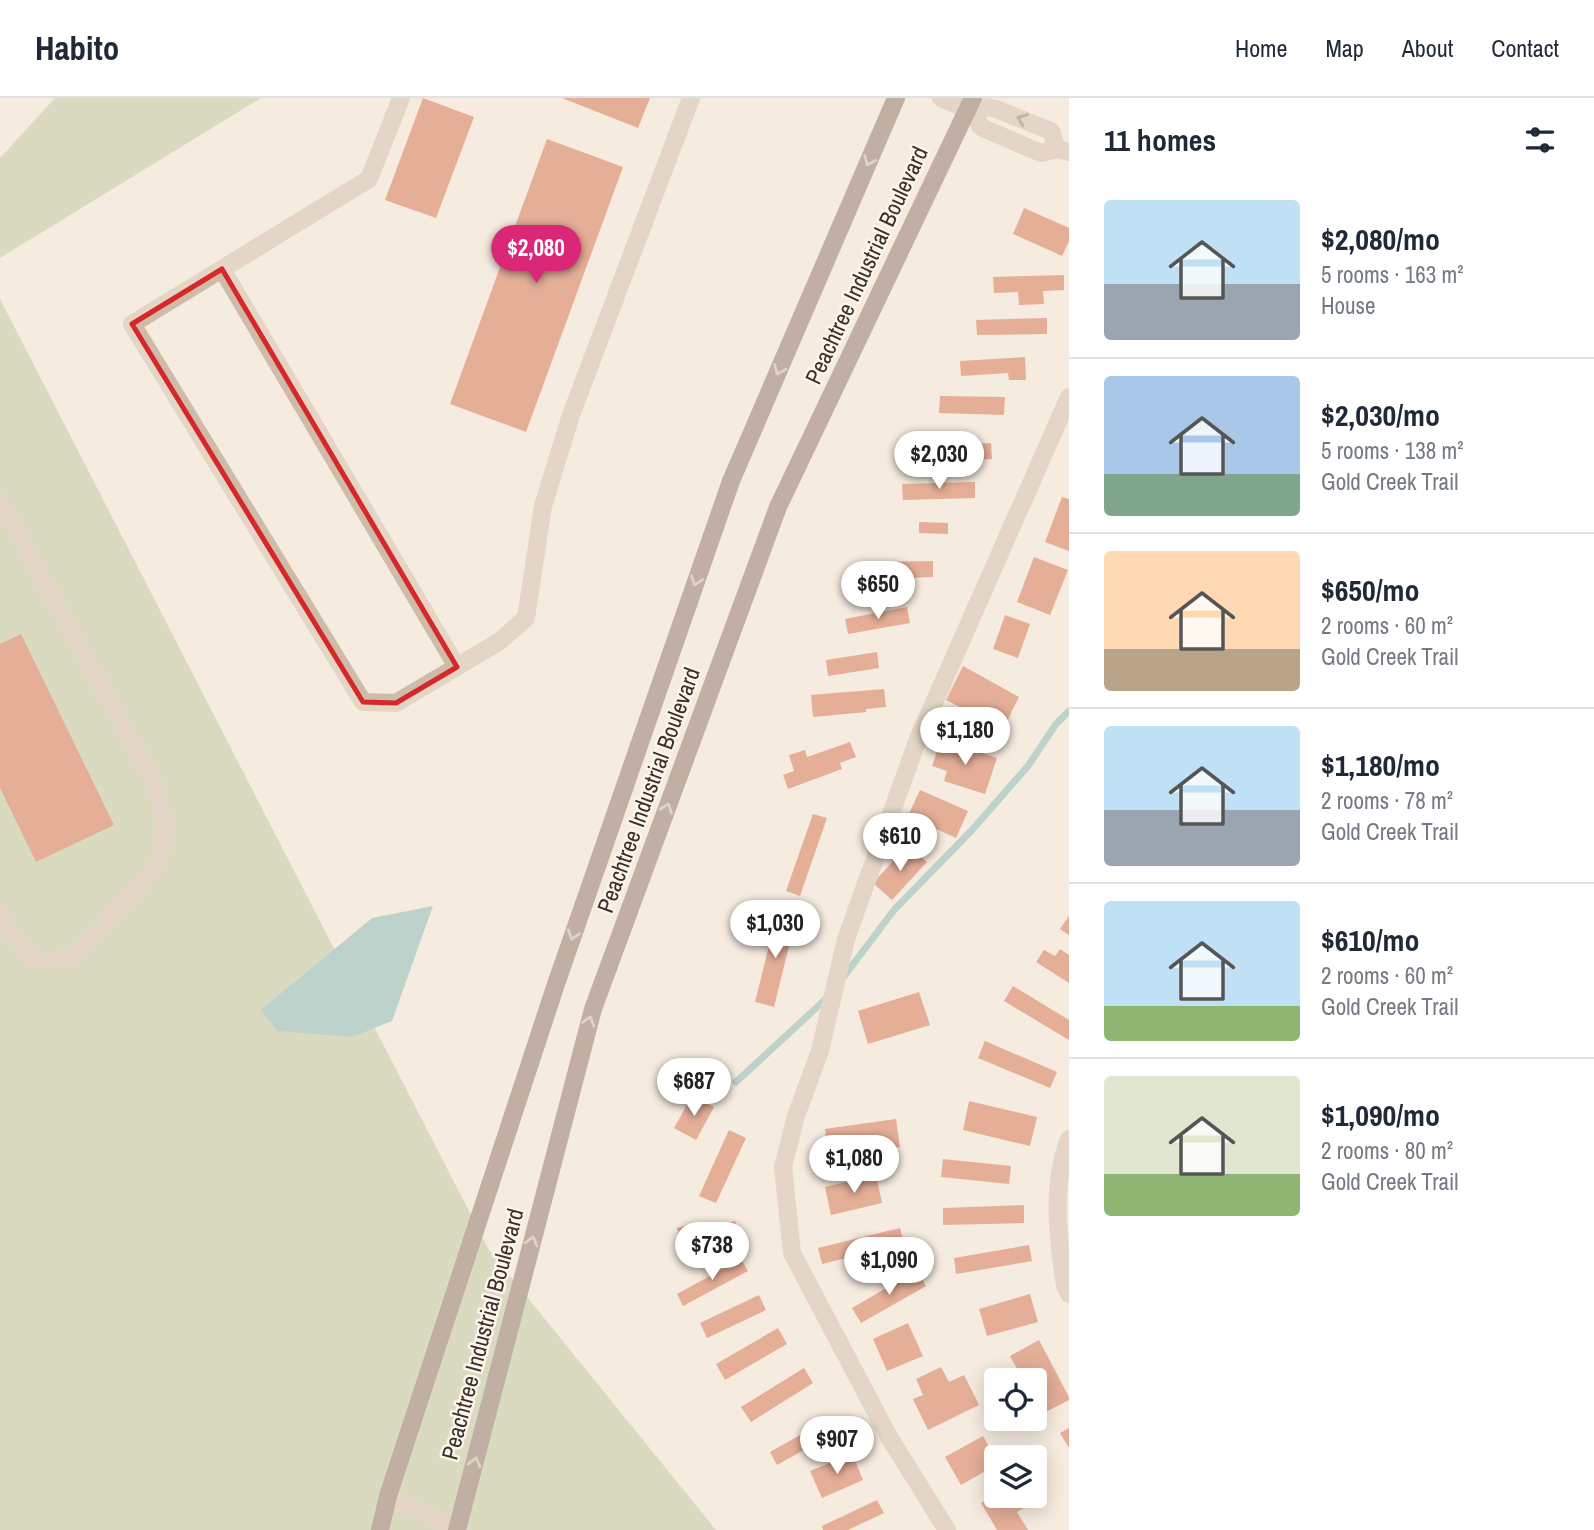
<!DOCTYPE html>
<html lang="en">
<head>
<meta charset="utf-8">
<style>
  :root { --surface:#fff; --page:#f2f2f3; --text:#1f2937; --muted:#747a83; --line:#e0e1e3; --accent:#db2777 }
  body { margin:0; font-family:"Archivo Narrow",sans-serif; background:var(--page); color:var(--text); height:100vh; display:flex; flex-direction:column; font-size:26px; white-space:nowrap }
  * { box-sizing:border-box; margin:0 }
  p { font-size:23px; color:var(--muted) }
  .icon { flex:none; width:38px; height:38px; fill:none; stroke:currentColor; stroke-width:2; stroke-linecap:round; stroke-linejoin:round }
  .map { position:relative; flex:1; overflow:hidden }
  .drawer { display:flex; flex-direction:column; background:var(--surface); width:525px }
  .drawer>* { flex:none }
  .buttons { position:absolute; left:984px; top:1270px; display:grid; gap:14px }
  .buttons a { display:grid; place-items:center; width:63px; height:63px; border-radius:7px; background:var(--surface); box-shadow:0 4px 18px #0003; font-size:35px }
  .price { position:absolute; translate:-50% -60px; padding:0 16px; border-radius:24px; background:#fff; color:#222; font-size:23px; line-height:46px; filter:drop-shadow(0 2px 4px #0008) }
  .price::after { content:''; position:absolute; left:50%; top:42px; width:21px; height:16px; margin-left:-10px; background:inherit; clip-path:polygon(0 0,100% 0,50% 100%) }
  .price.active { background:var(--accent); color:#fff }
  ul { padding:0; list-style:none }
  li { display:flex; align-items:center; gap:21px; height:175px; padding:0 35px }
  li+li { border-top:2px solid var(--line) }
  li span { display:grid; place-items:center; flex:none; width:196px; height:140px; border-radius:7px; color:#555 }
  li>.icon { margin-inline-start:auto }
  span .icon { width:84px; height:84px; fill:#fffc; stroke-width:1 }
  li b { font-size:30px }
  h2 { display:flex; justify-content:space-between; align-items:center; height:84px; padding:0 35px; font-size:30px }
  header { display:flex; align-items:center; gap:42px; box-sizing:border-box; height:98px; padding:0 35px; background:var(--surface); border-bottom:2px solid var(--line) }
  header strong { font-size:33px }
  nav { display:flex; gap:38px; margin-inline-start:auto; font-size:24px }
  main { display:flex; flex:1; min-height:0 }
  .map>svg:first-child { display:block }
  .green { fill:#b8c69d }
  .water { fill:#7bb3b6 }
  .lines { fill:none; stroke-linecap:round; stroke-linejoin:round }
  .stream { stroke:#7bb3b6; stroke-width:7 }
  .building { fill:#d16541 }
  .minor { stroke:#cfbba9; stroke-width:18 }
  .major { stroke:#7f6659; stroke-width:18 }
  .oneway { stroke:#7e6e63 }
  .oneway2 { stroke:#c4b5aa }
  .marked { fill:none; stroke:#d62828; stroke-width:5; stroke-linejoin:round }
  .labels { text-anchor:middle; dominant-baseline:central; stroke-width:5; stroke-linejoin:round; paint-order:stroke }
  .street-label { font-size:23px; fill:#3c2f29; stroke:#fcf5ec }
</style>
</head>
<body>
<header>
<strong>Habito</strong>
<nav><a>Home</a><a>Map</a><a>About</a><a>Contact</a></nav>
</header>
<main>
<div class="map">
<svg width="1069" height="1432" viewBox="0 0 1069 1432">
  <rect width="100%" height="100%" fill="#f5ebdf"/>
  <path class="green" d="M55,0H261L0,160V60Z
    M0,201L489,1152L716,1432H0Z"/>
  <path class="water" d="M433,808L392,923L352,939L277,933L261,912L372,820Z"/>
  <g class="lines">
    <path class="stream" d="M842,881L894,812L972,732L1028,668L1056,626L1069,613
      M736,984L828,899"/>
  </g>
  <path class="building" d="M423,0L474,19L436,120L385,102Z
    M562,0H650L638,30Z
    M547,41L623,69L526,334L450,306Z
    M1024,110L1069,130V143L1062,158L1013,136Z
    M1064,177V192L1043,193L1044,206L1019,207L1018,194L994,195L993,179Z
    M1047,220V236L977,237L976,222Z
    M1025,259L1026,282H1009L1008,275L961,278L960,263Z
    M940,298L1005,299L1004,317L939,315Z
    M991,345L992,361L925,364L924,348Z
    M975,384V400L903,402L902,386Z
    M1062,399L1069,401V453L1045,444Z
    M919,424L948,425V436L919,435Z
    M1034,459L1068,472L1050,517L1017,504Z
    M933,463V479L873,481V464Z
    M907,509L910,525L848,536L845,521Z
    M1005,517L1030,526L1018,560L993,551Z
    M21,536L114,727L36,764L0,690V546Z
    M877,554L879,570L828,578L826,562Z
    M963,568L1019,599L1003,631L946,602Z
    M884,591L886,609L866,611V614L813,619L811,597Z
    M941,642L997,660L985,696L944,683L947,673L932,668Z
    M850,644L856,659L840,665L842,671L788,691L783,677L794,673L789,657L805,652L807,659Z
    M920,692L968,713L956,740L908,718Z
    M813,716L827,720L800,798L786,793Z
    M908,747L927,764L892,802L873,785Z
    M777,816L796,820L774,909L755,904Z
    M1069,818V837L1060,831Z
    M1060,851L1069,857V885L1036,864L1044,852L1055,858Z
    M1013,888L1069,922V942L1004,903Z
    M919,894L930,927L868,946L858,913Z
    M985,943L1057,974L1050,990L978,960Z
    M692,998L714,1009L696,1042L674,1030Z
    M969,1003L1037,1019L1030,1048L963,1032Z
    M896,1021L900,1049L829,1058L825,1031Z
    M729,1032L746,1040L716,1105L699,1098Z
    M943,1061L1011,1068L1009,1086L941,1079Z
    M876,1077L882,1105L831,1117L825,1089Z
    M1024,1107V1125L943,1127V1110Z
    M735,1123L741,1144L686,1160L677,1130L694,1125L697,1134Z
    M900,1130L904,1146L822,1166L818,1150Z
    M1029,1147L1032,1163L956,1176L954,1160Z
    M741,1161L748,1173L683,1208L677,1196Z
    M917,1172L926,1188L861,1225L852,1210Z
    M1030,1196L1038,1224L987,1238L979,1211Z
    M759,1197L766,1212L707,1240L700,1225Z
    M908,1225L923,1258L887,1273L873,1241Z
    M778,1230L787,1246L725,1282L716,1266Z
    M1039,1242L1069,1299V1302L1042,1316L1034,1302V1283H1024L1010,1258Z
    M941,1269L949,1284L964,1277L979,1307L928,1332L913,1301L923,1297L916,1281Z
    M804,1270L813,1285L751,1324L741,1309Z
    M832,1319L840,1332L777,1367L770,1354Z
    M1069,1330V1350L1060,1335Z
    M983,1338L996,1361V1367L961,1387L945,1359Z
    M852,1356L863,1382L822,1400L810,1373Z
    M996,1396V1398H1007L1009,1401L1017,1398L1024,1410L1017,1414L1028,1432H997L981,1405Z
    M877,1402L884,1415L848,1432H823L822,1428Z"/>
  <g class="lines">
    <path class="minor" d="M401,0L369,81L132,226L363,604L396,605L500,543L526,520L543,408L571,317L691,0
      M941,0L975,15L980,28L985,31L1041,55L1057,51L1069,54
      M975,15L987,9L996,11L1051,33L1057,51
      M222,171L457,569
      M0,403L155,686L167,732L156,769L72,861L36,862L11,836L0,816
      M1069,1041C1051,1087 1058,1140 1065,1188L1069,1196
      M388,1398L460,1432
      M947,1432L889,1339L792,1155L783,1069L796,1018L820,953L846,841L918,641L1069,299"/>
    <path class="major" d="M380,1432L388,1398L555,889L731,383L896,0
      M457,1432L593,911L778,409L973,0"/>
  </g>
  <defs><path id="oneway-chevron" d="M-2-3.5L2.5 0L-2 3.5" fill="none" stroke-width="1.6" stroke-linecap="round" stroke-linejoin="round" transform="scale(1.75)"/></defs>
  <use class="oneway" href="#oneway-chevron" transform="translate(1022 21) rotate(-158)"/>
  <g class="oneway2">
    <use href="#oneway-chevron" transform="translate(869 63) rotate(113)"/>
    <use href="#oneway-chevron" transform="translate(779 272) rotate(113)"/>
    <use href="#oneway-chevron" transform="translate(696 483) rotate(109)"/>
    <use href="#oneway-chevron" transform="translate(667 710) rotate(-70)"/>
    <use href="#oneway-chevron" transform="translate(573 837) rotate(109)"/>
    <use href="#oneway-chevron" transform="translate(589 923) rotate(-73)"/>
    <use href="#oneway-chevron" transform="translate(532 1143) rotate(-75)"/>
    <use href="#oneway-chevron" transform="translate(475 1364) rotate(-75)"/>
  </g>
  <path d="M0 0H1069V1432H0ZM222,171L457,569L396,605L363,604L132,226Z" fill="#f5ebdf" fill-opacity=".55" fill-rule="evenodd"/>
  <path class="marked" d="M222,171L457,569L396,605L363,604L132,226Z"/>
  <g class="labels">
    <g class="street-label">
      <text transform="translate(866 167) rotate(-65)">Peachtree Industrial Boulevard</text>
      <text transform="translate(648 692) rotate(-70)">Peachtree Industrial Boulevard</text>
      <text transform="translate(482 1236) rotate(-75)">Peachtree Industrial Boulevard</text>
    </g>
  </g>
</svg>
<div class="buttons">
<a><svg class="icon" aria-label="locate" viewBox="0 0 24 24"><circle cx="12" cy="12" r="6"/><path d="M12 2v4M12 18v4M2 12h4M18 12h4"/></svg></a>
<a><svg class="icon" aria-label="layers" viewBox="0 0 24 24"><path d="M12 4l9 5-9 5-9-5zM3 14l9 5 9-5"/></svg></a>
</div>
<b class="price active" style="left:536px;top:187px">$2,080</b>
<b class="price" style="left:939px;top:393px">$2,030</b>
<b class="price" style="left:878px;top:523px">$650</b>
<b class="price" style="left:965px;top:669px">$1,180</b>
<b class="price" style="left:900px;top:775px">$610</b>
<b class="price" style="left:775px;top:862px">$1,030</b>
<b class="price" style="left:694px;top:1020px">$687</b>
<b class="price" style="left:854px;top:1097px">$1,080</b>
<b class="price" style="left:712px;top:1184px">$738</b>
<b class="price" style="left:889px;top:1199px">$1,090</b>
<b class="price" style="left:837px;top:1378px">$907</b>
</div>
<section class="drawer">
<h2>11 homes<svg class="icon" aria-label="filters" viewBox="0 0 24 24"><path d="M4 7h16M4 17h16"/><circle cx="9" cy="7" r="2"/><circle cx="15" cy="17" r="2"/></svg></h2>
<ul>
<li><span style="background:linear-gradient(#bfe0f5 60%,#9aa5b1 0)"><svg class="icon" aria-label="home" viewBox="0 0 24 24"><path d="M3 11l9-7 9 7M6 9v11h12V9"/></svg></span><div><b>$2,080/mo</b><p>5 rooms · 163 m²</p><p>House</p></div></li>
<li><span style="background:linear-gradient(#a9c7e8 70%,#7fa58c 0)"><svg class="icon" aria-label="home" viewBox="0 0 24 24"><path d="M3 11l9-7 9 7M6 9v11h12V9"/></svg></span><div><b>$2,030/mo</b><p>5 rooms · 138 m²</p><p>Gold Creek Trail</p></div></li>
<li><span style="background:linear-gradient(#ffd9b3 70%,#b9a48a 0)"><svg class="icon" aria-label="home" viewBox="0 0 24 24"><path d="M3 11l9-7 9 7M6 9v11h12V9"/></svg></span><div><b>$650/mo</b><p>2 rooms · 60 m²</p><p>Gold Creek Trail</p></div></li>
<li><span style="background:linear-gradient(#bfe0f5 60%,#9aa5b1 0)"><svg class="icon" aria-label="home" viewBox="0 0 24 24"><path d="M3 11l9-7 9 7M6 9v11h12V9"/></svg></span><div><b>$1,180/mo</b><p>2 rooms · 78 m²</p><p>Gold Creek Trail</p></div></li>
<li><span style="background:linear-gradient(#bfe0f5 75%,#8fb573 0)"><svg class="icon" aria-label="home" viewBox="0 0 24 24"><path d="M3 11l9-7 9 7M6 9v11h12V9"/></svg></span><div><b>$610/mo</b><p>2 rooms · 60 m²</p><p>Gold Creek Trail</p></div></li>
<li><span style="background:linear-gradient(#dfe7d0 70%,#8fb573 0)"><svg class="icon" aria-label="home" viewBox="0 0 24 24"><path d="M3 11l9-7 9 7M6 9v11h12V9"/></svg></span><div><b>$1,090/mo</b><p>2 rooms · 80 m²</p><p>Gold Creek Trail</p></div></li>
</ul>
</section>
</main>
</body>
</html>
